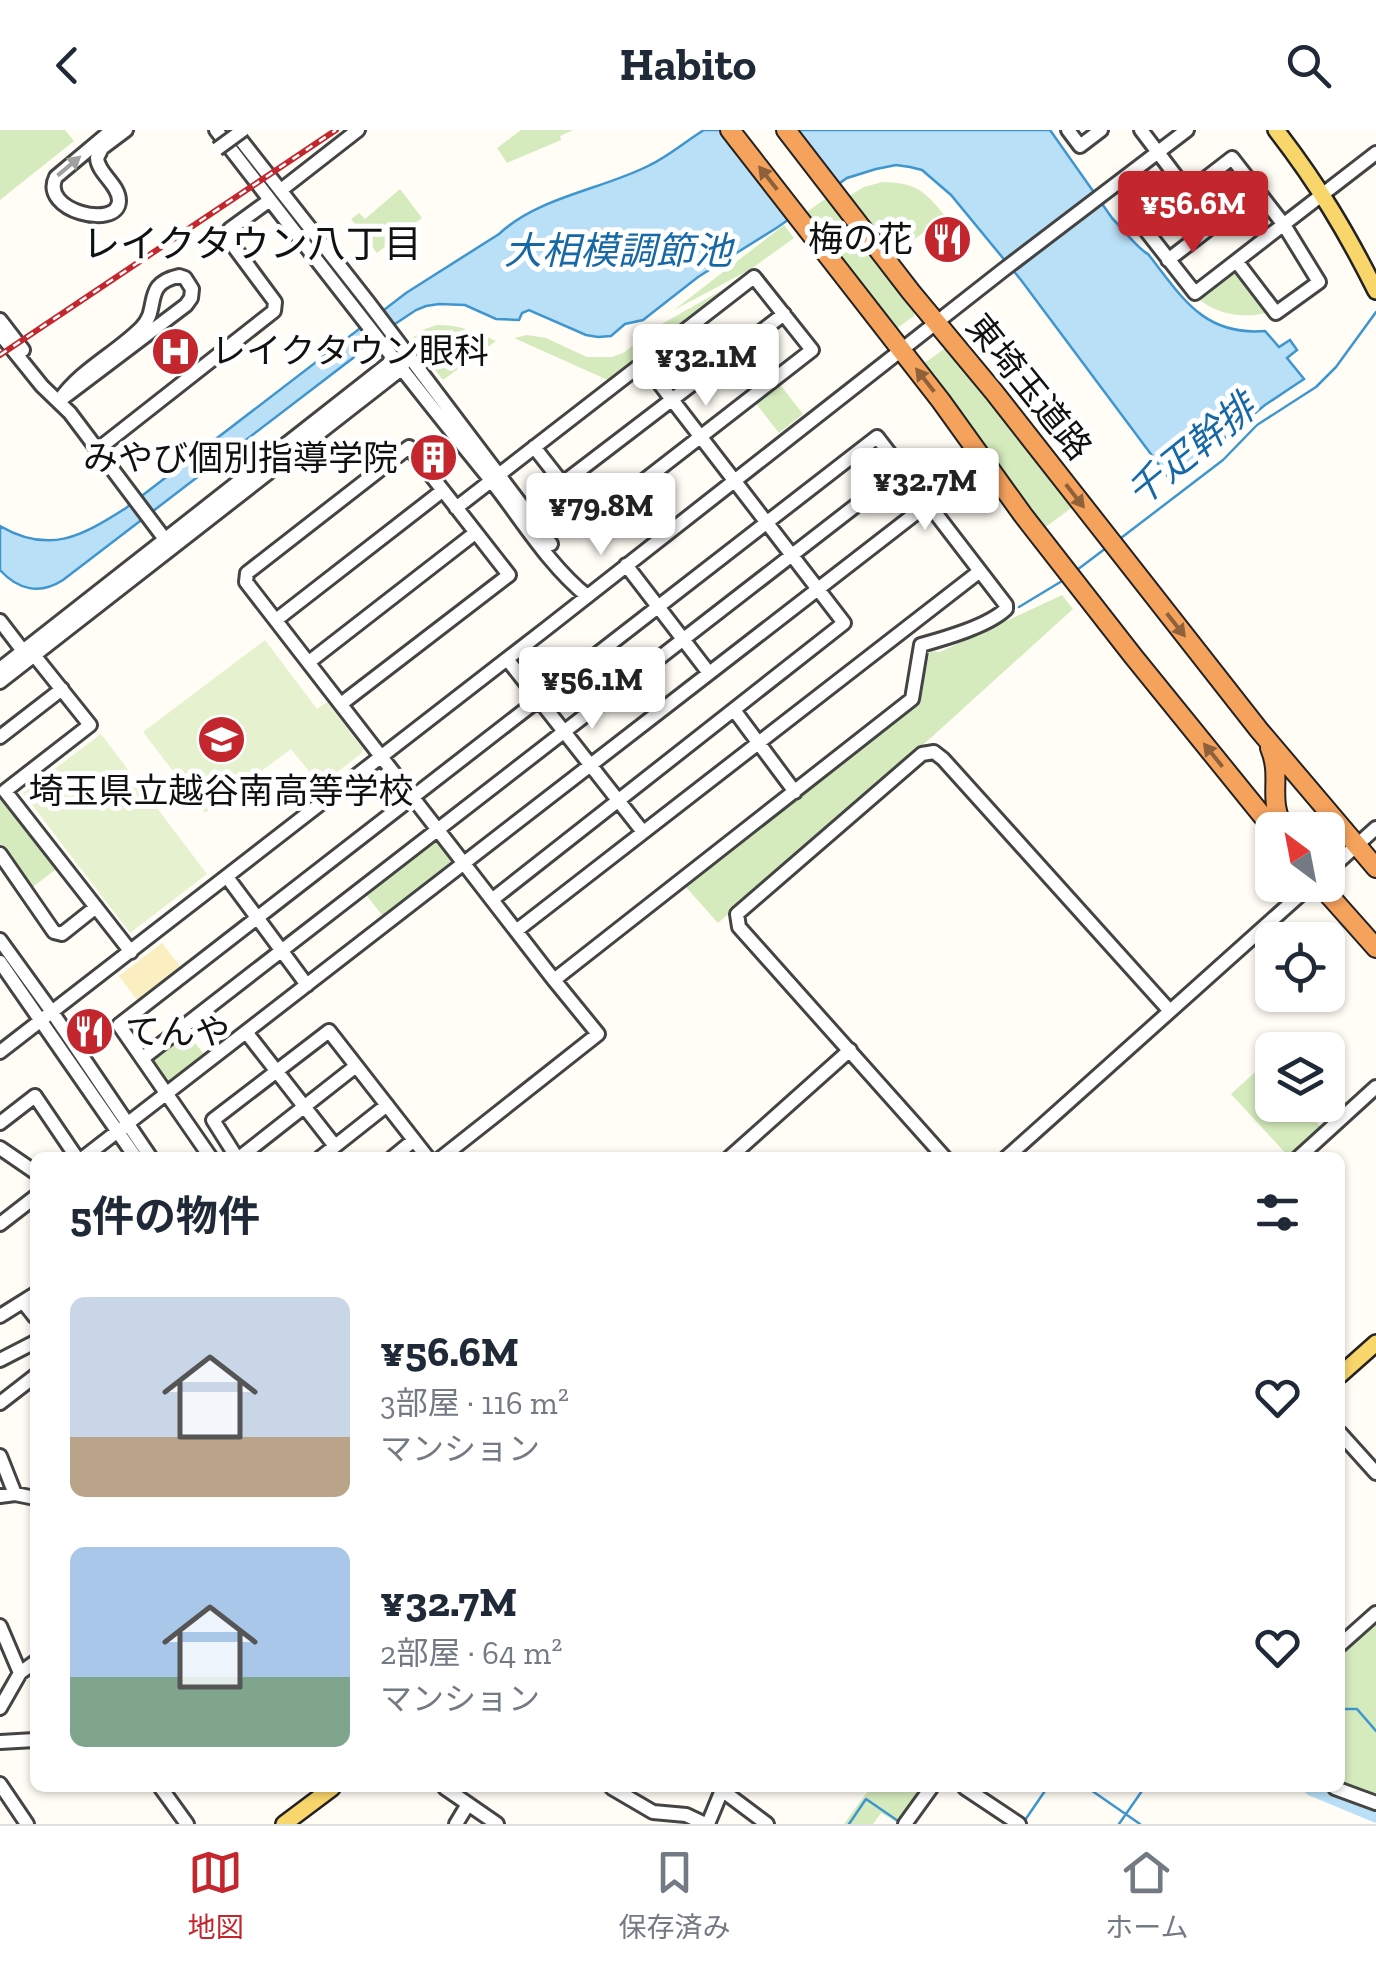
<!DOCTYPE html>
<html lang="ja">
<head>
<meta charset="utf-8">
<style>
  :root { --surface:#fff; --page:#f6f6f7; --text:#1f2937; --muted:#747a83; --line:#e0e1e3; --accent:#c4262e }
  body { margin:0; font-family:"Zilla Slab","Noto Sans JP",serif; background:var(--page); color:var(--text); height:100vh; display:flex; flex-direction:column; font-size:38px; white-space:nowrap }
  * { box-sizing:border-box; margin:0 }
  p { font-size:32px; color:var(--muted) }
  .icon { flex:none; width:55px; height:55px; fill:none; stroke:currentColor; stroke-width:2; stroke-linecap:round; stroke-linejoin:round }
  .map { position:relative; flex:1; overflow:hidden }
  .drawer { position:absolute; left:30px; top:1022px; width:1315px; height:640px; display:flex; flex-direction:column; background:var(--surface); border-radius:15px; box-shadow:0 2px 8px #0004 }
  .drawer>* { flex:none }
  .needle { width:65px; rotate:328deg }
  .buttons { position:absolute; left:1255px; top:682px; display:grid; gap:20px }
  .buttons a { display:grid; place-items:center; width:90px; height:90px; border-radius:15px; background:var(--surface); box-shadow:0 2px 8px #0004; font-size:50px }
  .price { position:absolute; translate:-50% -85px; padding:0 22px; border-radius:10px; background:#fff; color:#222; font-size:32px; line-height:65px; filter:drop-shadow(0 2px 5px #0008) }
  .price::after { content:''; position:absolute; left:50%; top:60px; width:30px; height:22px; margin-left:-15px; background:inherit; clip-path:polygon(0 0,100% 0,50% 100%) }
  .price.selected { background:var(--accent); color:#fff }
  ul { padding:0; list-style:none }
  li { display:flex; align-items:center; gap:30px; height:250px; padding:0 40px }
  li span { display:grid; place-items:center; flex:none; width:280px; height:200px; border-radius:15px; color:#555 }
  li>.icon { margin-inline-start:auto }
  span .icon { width:120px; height:120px; fill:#fffc; stroke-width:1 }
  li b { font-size:42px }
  h2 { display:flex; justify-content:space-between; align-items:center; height:120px; padding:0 40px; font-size:42px }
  header { display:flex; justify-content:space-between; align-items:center; height:130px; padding:0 40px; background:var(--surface); font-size:45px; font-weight:800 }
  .tab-bar { display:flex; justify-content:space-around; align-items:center; height:140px; border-top:2px solid var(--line); background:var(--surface); font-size:28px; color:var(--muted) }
  .tab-bar a { display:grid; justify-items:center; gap:5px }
  .tab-bar .selected { color:var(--accent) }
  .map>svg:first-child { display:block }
  .green { fill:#d5ebbd }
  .sand { fill:#fbeec1 }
  .pitch { fill:#e6f2cf }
  .water { fill:#b9e0f7; stroke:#3f96cf; stroke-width:2.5 }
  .pier { fill:#fffdf5 }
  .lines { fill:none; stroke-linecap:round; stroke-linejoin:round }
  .stream { stroke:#3f96cf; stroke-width:2.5 }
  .river { stroke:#b9e0f7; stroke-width:15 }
  .minor-casing { stroke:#444; stroke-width:18 }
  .major-casing { stroke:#222; stroke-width:20 }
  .highway-casing { stroke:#222; stroke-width:22 }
  .minor { stroke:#fff; stroke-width:12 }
  .major { stroke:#f9d66b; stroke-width:15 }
  .highway { stroke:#f5a25d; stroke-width:18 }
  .rail-casing { stroke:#c4262e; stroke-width:6 }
  .rail { stroke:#fff; stroke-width:2.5; stroke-dasharray:8; stroke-linecap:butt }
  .minor-bridge-casing { stroke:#444; stroke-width:18; stroke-linecap:butt }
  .minor-bridge { stroke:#fff; stroke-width:12 }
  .oneway { fill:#a0a0a0 }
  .oneway2 { fill:#8e613b }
  .labels { text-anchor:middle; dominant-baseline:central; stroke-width:10; stroke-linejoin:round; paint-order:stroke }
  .poi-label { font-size:35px; fill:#111; stroke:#fff; text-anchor:end }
  .street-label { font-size:35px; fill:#111; stroke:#fff }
  .neighbourhood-label { font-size:38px; fill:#111; stroke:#fff }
  .water-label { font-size:38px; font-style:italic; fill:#1768a6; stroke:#fff }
</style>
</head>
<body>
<header><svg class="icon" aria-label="back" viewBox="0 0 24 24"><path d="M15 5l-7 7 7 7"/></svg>Habito<svg class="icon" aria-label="search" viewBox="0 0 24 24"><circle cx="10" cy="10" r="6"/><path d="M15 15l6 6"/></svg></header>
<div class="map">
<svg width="1376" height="1694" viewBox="0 0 1376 1694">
  <rect width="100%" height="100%" fill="#fffdf5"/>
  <path class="green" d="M0,0H65L74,11L0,70Z
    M521,0H573L560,6L561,10L507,33L497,18Z
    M882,52C916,53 924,60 945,86L894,125L849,66L864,57Z
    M400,59L422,88L377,123L351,89L359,83L365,89Z
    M828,63L914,181V186L896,199L889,196L801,83Z
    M784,95L794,108L751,139L674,180Z
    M1236,140L1269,182C1247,189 1218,185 1200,170L1199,165Z
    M745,147L610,251L514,208L527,205L546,208L587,227H612L623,223L660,195Z
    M437,195C459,195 476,201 496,211L443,250L411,209L425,199Z
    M947,217L965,234L1074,376L1043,399L923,234Z
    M778,252L803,284L779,303L754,271Z
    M1062,465L1073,479L934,605L718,793L684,755L918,574L930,521L940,522Z
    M2,669L6,670L59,737L30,759L0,714V670Z
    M433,707L454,734L385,789L364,762Z
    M186,901L206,927L171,955L165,953L152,933V927Z
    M1264,934L1272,943V975H1301L1322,998L1289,1027L1231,964Z
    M1376,1487V1671L1340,1656V1520Z
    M870,1658H926L900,1694L881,1683L873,1694H844Z"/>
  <path class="sand" d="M162,813L183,840L140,874L119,846Z"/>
  <path class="pitch" d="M265,510L317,579L327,572L363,619L362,623L320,655L291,619L205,683L143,602Z
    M101,604L207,744L130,803L23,663Z"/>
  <path class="water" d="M704,0H1050L1112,88C1121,97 1139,120 1148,124C1182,167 1203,206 1265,201L1279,217L1290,210L1297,220L1287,228L1304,249L1265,275L1185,340L1176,346L1168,347L1021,150L951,65L922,40L910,37L896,35L876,39L847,48L778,97L698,147L643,190L625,194L611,206L598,207L586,205L529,180L522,183L519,190L496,189L465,175L439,174L426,176L416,180L365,214L353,228L63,450C40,465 18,460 0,440V396C50,425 82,406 126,378L406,163L499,104C538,67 604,59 650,35C669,26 686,11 704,0Z"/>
  <path class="pier" d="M720,0H796L841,58L791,93Z"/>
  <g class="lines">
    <path class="stream" d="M1121,408L1223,330L1257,295L1316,257L1336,237L1376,182
      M1077,440L1106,418
      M1019,477L1062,451
      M1340,1579H1357L1376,1601
      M1088,1658L1140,1694
      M1023,1693L1047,1658
      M849,1694L866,1669L901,1693
      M1119,1694L1144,1658"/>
    <path class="river" d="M1311,1658L1376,1685"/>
    <defs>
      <path id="minor" d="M112,0L56,47C39,81 118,100 119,71C119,54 98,44 97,28L102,18L126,0
        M216,0C305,115 393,230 485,343C518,383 546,433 587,466
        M233,0L368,172L551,414
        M1068,0L1080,16L1101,0
        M1141,0L1188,62L1144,98L1195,163L1376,23
        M281,60L358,0
        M1188,62L1232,28L1284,95L1319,152L1276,183L1237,132
        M1168,130L1258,61
        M179,146L185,148L192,159L191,168L186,175L59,271C80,240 115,224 141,198C161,179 141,154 179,146Z
        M0,190L23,220
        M0,204L42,256L70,283L167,412
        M97,320L274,181L275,172L229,110L230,99L270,70
        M563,353L784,184
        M456,378L754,147L812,220L592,391L534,317
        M626,435L709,543
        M276,490L442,361
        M0,491L23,521
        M34,525L90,595L5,661L131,822
        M507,529L643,702
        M309,532L475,403
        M0,539L396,228
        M0,552L400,240L403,236
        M341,574L509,445L409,317L247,443L246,452L554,850L598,904L441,1028
        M734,580L795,662
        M0,607L62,559
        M0,724L54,802L62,804L96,777
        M1328,741L1376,698
        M227,747L307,855
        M493,769L844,493L643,232
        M516,801L980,441
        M0,810L52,882L151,1028
        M0,832L136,1028
        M246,902L335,1016
        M0,922L547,498L1002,141L1187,0
        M143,928L903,339
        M0,993L35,966L77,1028
        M0,1018L35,1042
        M83,1028L929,373
        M211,1028L119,895L877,307L1006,475V479C988,496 946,508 921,515L912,569L554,850
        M237,1028L213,990L329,901L428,1028
        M239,1028L356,936
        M320,1028L387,975
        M392,1028L414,1010
        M729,1028L850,920
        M945,1028L739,797L737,784L922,624L934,622L943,629L1169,880
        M1006,1028L1311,755
        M1298,1028L1376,957
        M0,1094L35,1067
        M24,1173L35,1187
        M0,1186L35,1164
        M0,1230L35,1212
        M0,1273L35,1246
        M1340,1303L1376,1343
        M0,1326L15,1364
        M0,1366L15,1364L35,1368
        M0,1496L20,1543
        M1340,1515L1376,1483
        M0,1578L20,1543L35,1532
        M0,1612L35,1610
        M0,1654L27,1694
        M161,1658L187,1694
        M445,1658L497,1694
        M612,1658L653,1682L686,1685L705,1694
        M719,1658L767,1694
        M965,1658L1019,1694
        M1335,1658L1376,1673
        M456,1694L468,1674
        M708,1694L722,1660
        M905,1694L931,1658"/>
      <path id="major" d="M1276,0C1317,53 1346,101 1376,161
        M1340,1245L1376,1213
        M284,1694L332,1658"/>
      <path id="highway" d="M730,0L941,271L1023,385L1133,526L1274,700
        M786,0L911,162L994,262L1259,600L1376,738
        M1270,618C1283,649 1266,669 1285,700
        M1320,755L1376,818"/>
    </defs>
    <use href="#minor" class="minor-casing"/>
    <use href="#major" class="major-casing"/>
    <use href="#highway" class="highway-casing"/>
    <use href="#minor" class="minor"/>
    <use href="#major" class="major"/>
    <use href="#highway" class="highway"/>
    <defs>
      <path id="rail" d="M0,225L336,0"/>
    </defs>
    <use href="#rail" class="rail-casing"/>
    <use href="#rail" class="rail"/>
    <defs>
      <path id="minor-bridge" d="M217,19L243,0"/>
    </defs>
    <use href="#minor-bridge" class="minor-bridge-casing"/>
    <use href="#minor-bridge" class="minor-bridge"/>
  </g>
  <defs><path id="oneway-solid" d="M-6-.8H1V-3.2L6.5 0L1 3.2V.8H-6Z" transform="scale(2.5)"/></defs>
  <use class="oneway" href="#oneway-solid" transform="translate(69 36) rotate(-40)"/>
  <g class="oneway2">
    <use href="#oneway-solid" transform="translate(768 48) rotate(-128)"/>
    <use href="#oneway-solid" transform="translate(925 250) rotate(-128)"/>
    <use href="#oneway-solid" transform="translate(1075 366) rotate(52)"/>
    <use href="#oneway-solid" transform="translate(1176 495) rotate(52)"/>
    <use href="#oneway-solid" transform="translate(1213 625) rotate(-129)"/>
  </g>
  <defs>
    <symbol id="restaurant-disc" viewBox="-11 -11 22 22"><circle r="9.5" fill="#c4262e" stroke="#fff"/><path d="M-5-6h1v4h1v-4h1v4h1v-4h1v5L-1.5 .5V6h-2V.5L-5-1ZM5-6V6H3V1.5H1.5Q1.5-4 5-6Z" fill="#fff"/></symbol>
    <symbol id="hospital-disc" viewBox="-11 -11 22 22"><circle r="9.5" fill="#c4262e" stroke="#fff"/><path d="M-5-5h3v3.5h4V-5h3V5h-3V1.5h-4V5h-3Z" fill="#fff"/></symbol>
    <symbol id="building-disc" viewBox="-11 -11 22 22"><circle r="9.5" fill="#c4262e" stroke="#fff"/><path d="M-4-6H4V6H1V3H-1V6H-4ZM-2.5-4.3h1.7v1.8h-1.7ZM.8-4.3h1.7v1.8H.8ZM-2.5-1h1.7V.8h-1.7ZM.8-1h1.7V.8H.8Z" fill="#fff"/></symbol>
    <symbol id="school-disc" viewBox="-11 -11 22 22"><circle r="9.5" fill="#c4262e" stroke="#fff"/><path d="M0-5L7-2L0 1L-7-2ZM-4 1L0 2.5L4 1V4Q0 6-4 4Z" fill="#fff"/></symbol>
  </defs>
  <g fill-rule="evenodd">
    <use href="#restaurant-disc" x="920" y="82" width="55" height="55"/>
    <use href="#hospital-disc" x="148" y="194" width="55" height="55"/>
    <use href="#building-disc" x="406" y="300" width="55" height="55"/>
    <use href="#school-disc" x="194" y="582" width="55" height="55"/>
    <use href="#restaurant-disc" x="62" y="874" width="55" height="55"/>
  </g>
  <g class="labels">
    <g class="poi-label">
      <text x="913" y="109">梅の花</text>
      <text x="211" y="221" text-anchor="start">レイクタウン眼科</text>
      <text x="398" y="328">みやび個別指導学院</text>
      <text x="221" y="661" text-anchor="middle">埼玉県立越谷南高等学校</text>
      <text x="125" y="902" text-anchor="start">てんや</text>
    </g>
    <g class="street-label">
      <text transform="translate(1029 257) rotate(51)">東埼玉道路</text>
    </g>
    <g class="neighbourhood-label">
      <text x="252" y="114">レイクタウン八丁目</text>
    </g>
    <g class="water-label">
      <text x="618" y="121">大相模調節池</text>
      <text transform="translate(1191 320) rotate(-39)">千疋幹排</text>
    </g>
  </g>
</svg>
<div class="buttons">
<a><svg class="needle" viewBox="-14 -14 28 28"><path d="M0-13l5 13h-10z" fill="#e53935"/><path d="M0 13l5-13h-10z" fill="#747a83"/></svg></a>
<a><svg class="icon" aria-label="locate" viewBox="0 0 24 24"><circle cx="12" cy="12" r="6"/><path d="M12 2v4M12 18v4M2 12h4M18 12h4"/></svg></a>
<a><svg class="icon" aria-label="layers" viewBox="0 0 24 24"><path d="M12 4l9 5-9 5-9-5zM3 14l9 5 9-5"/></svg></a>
</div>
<b class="price selected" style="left:1193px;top:126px">¥56.6M</b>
<b class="price" style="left:706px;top:279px">¥32.1M</b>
<b class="price" style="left:925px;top:403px">¥32.7M</b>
<b class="price" style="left:601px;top:428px">¥79.8M</b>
<b class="price" style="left:592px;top:602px">¥56.1M</b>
<section class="drawer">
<h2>5件の物件<svg class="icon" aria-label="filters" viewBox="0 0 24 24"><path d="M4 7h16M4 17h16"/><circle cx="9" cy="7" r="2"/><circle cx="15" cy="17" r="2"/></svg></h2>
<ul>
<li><span style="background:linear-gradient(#c9d6e8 70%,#b9a48a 0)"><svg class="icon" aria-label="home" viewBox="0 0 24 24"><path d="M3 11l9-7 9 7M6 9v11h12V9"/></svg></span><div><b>¥56.6M</b><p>3部屋 · 116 m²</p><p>マンション</p></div><svg class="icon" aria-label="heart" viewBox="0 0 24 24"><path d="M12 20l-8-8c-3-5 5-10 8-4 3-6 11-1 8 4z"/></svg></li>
<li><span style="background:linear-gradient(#a9c7e8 65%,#7fa58c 0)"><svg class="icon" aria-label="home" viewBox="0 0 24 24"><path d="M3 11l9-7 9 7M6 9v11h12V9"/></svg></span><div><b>¥32.7M</b><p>2部屋 · 64 m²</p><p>マンション</p></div><svg class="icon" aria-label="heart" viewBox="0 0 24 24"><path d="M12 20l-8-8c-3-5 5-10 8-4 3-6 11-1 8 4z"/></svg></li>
</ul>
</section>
</div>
<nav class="tab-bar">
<a class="selected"><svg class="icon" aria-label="map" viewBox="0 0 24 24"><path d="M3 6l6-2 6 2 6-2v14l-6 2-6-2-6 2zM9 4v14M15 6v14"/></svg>地図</a>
<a><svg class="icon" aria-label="saved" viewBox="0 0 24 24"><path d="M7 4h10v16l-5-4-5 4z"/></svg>保存済み</a>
<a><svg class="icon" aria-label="home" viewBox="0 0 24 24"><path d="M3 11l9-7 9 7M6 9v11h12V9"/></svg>ホーム</a>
</nav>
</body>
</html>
